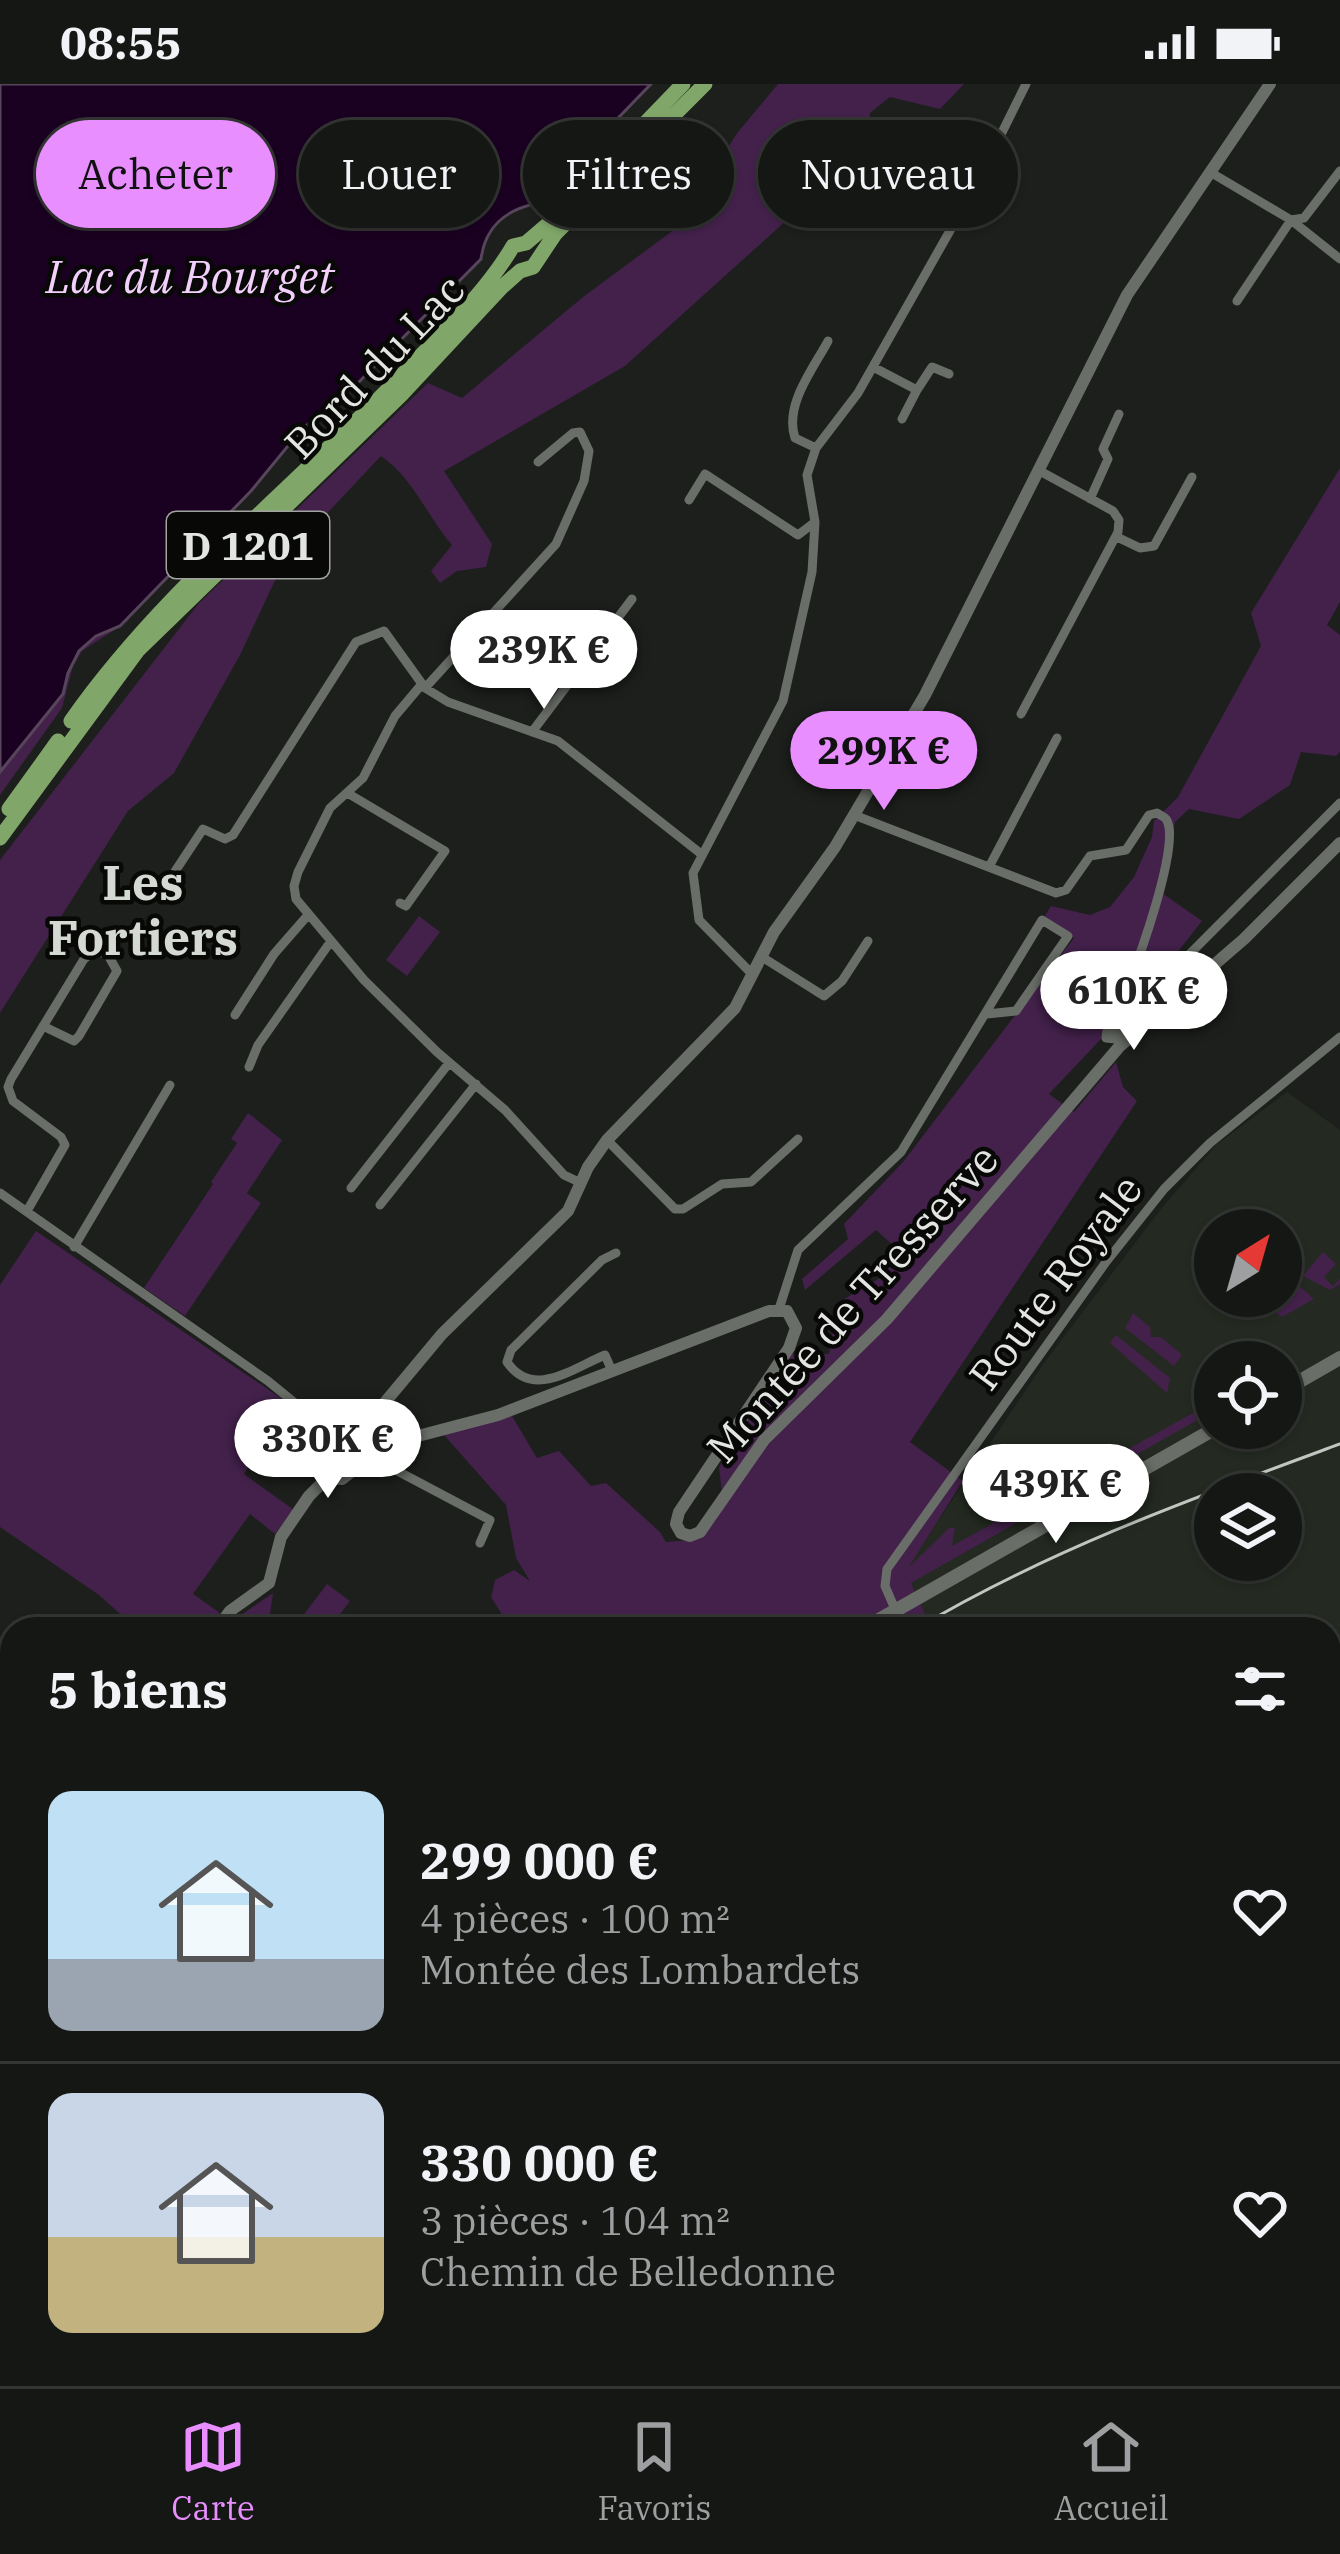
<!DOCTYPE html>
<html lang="fr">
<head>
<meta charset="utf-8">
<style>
  :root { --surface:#151714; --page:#1e201d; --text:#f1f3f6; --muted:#9d9fa0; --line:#343634; --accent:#e88eff }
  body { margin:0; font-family:"IBM Plex Serif",serif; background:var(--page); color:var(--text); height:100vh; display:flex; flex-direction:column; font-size:45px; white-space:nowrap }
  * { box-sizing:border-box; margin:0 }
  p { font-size:39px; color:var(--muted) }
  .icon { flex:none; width:66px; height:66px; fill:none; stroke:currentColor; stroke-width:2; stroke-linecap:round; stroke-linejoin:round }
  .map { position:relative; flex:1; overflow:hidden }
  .details { position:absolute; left:0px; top:1533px; width:1341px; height:771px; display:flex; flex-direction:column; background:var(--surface); border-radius:36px 36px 0 0; box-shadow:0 3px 9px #0004,0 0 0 3px var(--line) }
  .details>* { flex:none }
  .hud { position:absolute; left:36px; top:36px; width:1269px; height:108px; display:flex; gap:24px }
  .needle { width:78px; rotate:37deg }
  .controls { position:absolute; left:1194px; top:1125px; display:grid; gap:24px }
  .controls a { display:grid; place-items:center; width:108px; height:108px; border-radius:50%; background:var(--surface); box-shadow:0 3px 9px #0004,0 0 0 3px var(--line); font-size:60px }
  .price { position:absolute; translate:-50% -102px; padding:0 27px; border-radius:42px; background:#fff; color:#222; font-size:39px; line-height:78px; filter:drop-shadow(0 3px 6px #0008) }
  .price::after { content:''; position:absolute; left:50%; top:72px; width:36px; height:27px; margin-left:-18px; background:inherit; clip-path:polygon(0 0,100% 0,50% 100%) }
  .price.active { background:var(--accent); color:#111 }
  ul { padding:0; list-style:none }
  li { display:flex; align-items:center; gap:36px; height:300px; padding:0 48px }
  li+li { border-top:3px solid var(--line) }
  li span { display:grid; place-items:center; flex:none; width:336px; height:240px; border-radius:24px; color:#555 }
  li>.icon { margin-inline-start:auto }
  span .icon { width:144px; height:144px; fill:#fffc; stroke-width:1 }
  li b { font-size:51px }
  h2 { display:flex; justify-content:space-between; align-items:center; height:144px; padding:0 48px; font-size:51px }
  .tag { padding:0 42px; border-radius:54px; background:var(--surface); box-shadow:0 3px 9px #0004,0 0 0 3px var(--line); font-size:42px; line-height:108px }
  .tag.active { background:var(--accent); color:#111 }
  .status { display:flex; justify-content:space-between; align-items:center; height:84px; padding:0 60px; background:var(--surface); direction:ltr }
  .status svg { height:33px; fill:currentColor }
  .tabs { display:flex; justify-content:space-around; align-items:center; height:168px; border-top:3px solid var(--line); background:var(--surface); font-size:33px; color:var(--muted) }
  .tabs a { display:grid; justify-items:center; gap:6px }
  .tabs .active { color:var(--accent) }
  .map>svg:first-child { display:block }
  .built { fill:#242a21; fill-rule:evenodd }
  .green { fill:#43214b }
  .water { fill:#1a0021; stroke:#56455b; stroke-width:3 }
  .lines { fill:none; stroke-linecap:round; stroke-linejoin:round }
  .stream { stroke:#56455b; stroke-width:3 }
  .minor { stroke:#6a6e68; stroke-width:9 }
  .tertiary { stroke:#6a6e68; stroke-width:12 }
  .secondary { stroke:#6a6e68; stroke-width:14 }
  .primary { stroke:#80a669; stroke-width:15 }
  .rail { stroke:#c3c5c2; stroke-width:3 }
  .labels { text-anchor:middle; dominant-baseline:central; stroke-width:9; stroke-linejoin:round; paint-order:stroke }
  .shield { fill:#080907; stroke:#a1a3a0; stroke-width:3 }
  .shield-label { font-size:39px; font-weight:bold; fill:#e3e5e2 }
  .street-label { font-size:42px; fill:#e3e5e2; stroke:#080907 }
  .water-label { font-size:45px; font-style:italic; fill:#f2d0fb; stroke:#080907 }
  .quarter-label { font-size:48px; font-weight:bold; fill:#d5d9d3; stroke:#080907 }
</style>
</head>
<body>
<div class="status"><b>08:55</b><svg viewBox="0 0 49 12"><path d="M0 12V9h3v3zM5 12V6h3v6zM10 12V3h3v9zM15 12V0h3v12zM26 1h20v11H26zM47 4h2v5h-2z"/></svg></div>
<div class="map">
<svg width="1340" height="2302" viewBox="0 0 1340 2302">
  <rect width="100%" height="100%" fill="#1c1f1b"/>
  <path class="built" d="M1287,1008L1340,1046V1729L1329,1715V1545H898L925,1530L904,1488L1044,1279L1161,1125L1216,1061ZM1215,1146H1281V1212H1215ZM1215,1278H1281V1344H1215ZM1215,1410H1281V1476H1215Z"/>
  <path class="green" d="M778,0H964L940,25L890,13L870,29L869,62L625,282L444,387L492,460L486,483L457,487L440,499L431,487L452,461C427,432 413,394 381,372L286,473L240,571L174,689L128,727L0,929V776L199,519L428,299L462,314L583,213L675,145L738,48Z
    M1340,384V518L1327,541L1340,551V668L1336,672L1301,668L1290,701L1239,735L1189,725L1175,738L1162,809L1202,837L1151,902L1049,1010L1074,1028L1116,978L1123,1003L1137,1017L910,1358L963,1397L908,1484L949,1444H955L952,1462L1215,1317V1326L911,1499L925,1530L898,1545H511L491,1513L495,1496L514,1486L530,1497L516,1474L506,1421L444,1351L512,1332L537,1374L559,1367L591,1402L606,1399L660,1448L666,1458L699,1455L716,1436L722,1409L719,1383L790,1270H829L837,1219L885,1191L896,1164L876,1146L805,1206L802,1195L848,1155L844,1140L903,1078L1074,854L1044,833L1051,822L1090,831L1110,823L1134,793L1152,753L1154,737L1178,713L1261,562L1251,529Z
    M141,511L128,537L82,567L73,582L62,624L0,711V558Z
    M419,832L440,848L407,892L386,876Z
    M248,1029L282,1056L247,1109L261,1119L185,1232L144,1204L213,1100L211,1098L237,1059L231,1055Z
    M36,1147L288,1319L244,1390L294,1426L275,1450L250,1430L193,1510L220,1529L208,1545H137L99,1511L0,1443V1201Z
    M1323,1168L1336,1180L1324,1193L1333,1202L1340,1195V1200L1330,1206L1303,1192Z
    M1297,1200L1314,1215L1282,1233L1274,1227Z
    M1133,1229L1150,1243L1151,1253H1161L1182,1271L1174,1282L1125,1244Z
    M1116,1251L1170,1294L1167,1309L1110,1259Z
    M327,1500L350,1517L329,1545H299L295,1542Z
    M273,1509L270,1530L278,1532L281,1545H228L235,1535Z
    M1329,1828L1340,1844V1886L1329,1894Z
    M1340,1999V2149L1329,2160V2002Z
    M12,2125V2292H82L74,2302H0V2134Z
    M250,2292H818L810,2302H243Z
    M852,2292H1200L1190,2302H844Z"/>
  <path class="water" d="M0,0H651L535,120C505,126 485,144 481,175L358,299L301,346L251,407L120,542L96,552L79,567L68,589L63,610L0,688Z"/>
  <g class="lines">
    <path class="stream" d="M333,2302L337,2292"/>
    <path class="minor" d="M1210,88L1291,136L1340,175
      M1237,217L1291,136L1304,134L1340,87
      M873,283L917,306L902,335
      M917,306L932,283L949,290
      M816,364L795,354C784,321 813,285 828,257
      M1090,415L1108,375L1103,365L1119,330
      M689,416L705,390L798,451L815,438
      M1117,453L1140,464L1154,462L1192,393
      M422,600L395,632L363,694L330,724L298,788L294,802L296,815L364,896L437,968L505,1026L564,1091L581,1099
      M425,604L556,460L584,397L589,367L580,348L573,349L538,378
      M1021,630L1118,448L1119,436L1113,427L1038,386
      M532,648L632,515
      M349,710L445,767L406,822L400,819
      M854,731L1056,809L1066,806L1090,772L1126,766L1149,731L1157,729C1165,734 1167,733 1169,743C1174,776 1141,869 1128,902C1120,920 1107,934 1106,954
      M989,783L1057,654
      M168,798L203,745L225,755L233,751L356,558L384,547L425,604L448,618L558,657L700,769
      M762,873L824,912L842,897L868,857
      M753,891L699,836L693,789L783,617L812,488L815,438L807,391L816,364L858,309L977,99L1026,0
      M235,931L274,870L308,831
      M1106,954L1340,719
      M1106,954L1116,955L1171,907L1176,912
      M249,983L258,961L331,857
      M607,1056L675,1125H683L722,1100L751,1098L798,1055
      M351,1104L449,979
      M0,1109L268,1297L350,1364
      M380,1121L476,1000
      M27,1127L65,1061L61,1053L13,1017L8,1003L11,995L84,875L95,866L108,871L117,887L79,952L74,957L43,942
      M74,1163L170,1001
      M779,1225L798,1166L901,1068L1042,836L1068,852L1016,927L987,930
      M612,1287L605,1271C573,1284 533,1316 507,1278L511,1266L602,1176L616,1169
      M360,1373H371L490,1436L480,1459
      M895,1525L885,1502L887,1485L1106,1178L1164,1105L1210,1059L1340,953
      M0,1714L12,1722
      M0,1781L12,1766
      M0,1876L12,1889
      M0,1956L12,1942
      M0,2037L12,2054
      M1329,2185L1340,2182
      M1322,2292L1336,2302
      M237,2302L244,2292
      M1304,2302L1311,2292"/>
    <path class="tertiary" d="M352,1365L356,1353L442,1250L568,1127L588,1083L607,1056L735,924L774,848L835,763L925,611L1127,211L1270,0
      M352,1365L360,1373V1381L342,1395L334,1394L328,1388V1379Z
      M357,1368L498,1331L769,1227H787L796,1244L789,1264L679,1428L676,1440L681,1449L690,1452L700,1448L764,1356L887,1235L1119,963L1244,855L1340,759
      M217,1545L230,1527L269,1499L281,1453L309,1412L330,1391
      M0,1804L12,1789"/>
    <path class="secondary" d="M1281,1308L1340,1274
      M863,1545L1216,1344"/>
    <path class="primary" d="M71,637C164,504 296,403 407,286C445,246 486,208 513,162L526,159L547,141L683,0
      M9,725L58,657
      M0,754L138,566L403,309L502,203L520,187L533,183L555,150L705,0
      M1329,1909L1340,1901
      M823,2302L831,2292"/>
    <path class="rail" d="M916,1545C1048,1466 1196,1413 1340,1360
      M90,2302L98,2292"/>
  </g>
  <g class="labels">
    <rect class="shield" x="167" y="428" width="162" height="66" rx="9"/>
    <g class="shield-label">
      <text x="248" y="461">D 1201</text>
    </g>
    <g class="street-label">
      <text transform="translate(374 282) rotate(-46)">Bord du Lac</text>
      <text transform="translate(1055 1198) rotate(-53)">Route Royale</text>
      <text transform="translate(852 1219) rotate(-48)">Montée de Tresserve</text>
    </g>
    <g class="water-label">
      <text x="190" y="192">Lac du Bourget</text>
    </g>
    <g class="quarter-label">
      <text x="143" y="798">Les<tspan x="143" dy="55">Fortiers</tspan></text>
    </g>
  </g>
</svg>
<div class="controls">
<a><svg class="needle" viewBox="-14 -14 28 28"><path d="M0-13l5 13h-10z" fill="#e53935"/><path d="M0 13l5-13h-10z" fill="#9d9fa0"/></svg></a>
<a><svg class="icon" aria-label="locate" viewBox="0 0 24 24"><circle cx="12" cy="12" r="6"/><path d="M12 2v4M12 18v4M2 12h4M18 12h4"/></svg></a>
<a><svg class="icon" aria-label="layers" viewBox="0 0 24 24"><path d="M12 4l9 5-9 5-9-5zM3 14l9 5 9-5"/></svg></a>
</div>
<b class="price" style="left:544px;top:628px">239K €</b>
<b class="price active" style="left:884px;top:729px">299K €</b>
<b class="price" style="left:1134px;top:969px">610K €</b>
<b class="price" style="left:328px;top:1417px">330K €</b>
<b class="price" style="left:1056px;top:1462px">439K €</b>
<div class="hud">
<a class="tag active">Acheter</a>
<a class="tag">Louer</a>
<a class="tag">Filtres</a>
<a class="tag">Nouveau</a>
</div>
<section class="details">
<h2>5 biens<svg class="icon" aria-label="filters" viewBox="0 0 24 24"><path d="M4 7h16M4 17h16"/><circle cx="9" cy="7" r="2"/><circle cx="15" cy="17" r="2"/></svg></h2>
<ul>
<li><span style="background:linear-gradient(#bfe0f5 70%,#9aa5b1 0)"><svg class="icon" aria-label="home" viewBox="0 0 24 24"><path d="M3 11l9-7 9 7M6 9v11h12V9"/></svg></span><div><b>299 000 €</b><p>4 pièces · 100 m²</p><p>Montée des Lombardets</p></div><svg class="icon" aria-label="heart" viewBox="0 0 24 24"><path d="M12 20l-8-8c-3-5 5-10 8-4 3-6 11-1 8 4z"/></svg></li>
<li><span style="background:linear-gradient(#c9d6e8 60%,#c2b280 0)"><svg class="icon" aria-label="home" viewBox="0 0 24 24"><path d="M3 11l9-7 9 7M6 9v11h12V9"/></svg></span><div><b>330 000 €</b><p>3 pièces · 104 m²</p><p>Chemin de Belledonne</p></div><svg class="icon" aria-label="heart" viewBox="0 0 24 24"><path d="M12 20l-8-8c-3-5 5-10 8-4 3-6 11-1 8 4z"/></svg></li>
</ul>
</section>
</div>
<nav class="tabs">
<a class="active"><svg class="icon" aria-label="map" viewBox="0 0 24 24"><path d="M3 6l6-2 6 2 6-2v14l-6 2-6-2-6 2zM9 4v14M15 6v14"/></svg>Carte</a>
<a><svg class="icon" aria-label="saved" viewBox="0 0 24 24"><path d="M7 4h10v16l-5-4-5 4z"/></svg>Favoris</a>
<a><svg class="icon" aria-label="home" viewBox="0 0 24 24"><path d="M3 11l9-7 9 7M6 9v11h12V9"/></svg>Accueil</a>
</nav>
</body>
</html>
